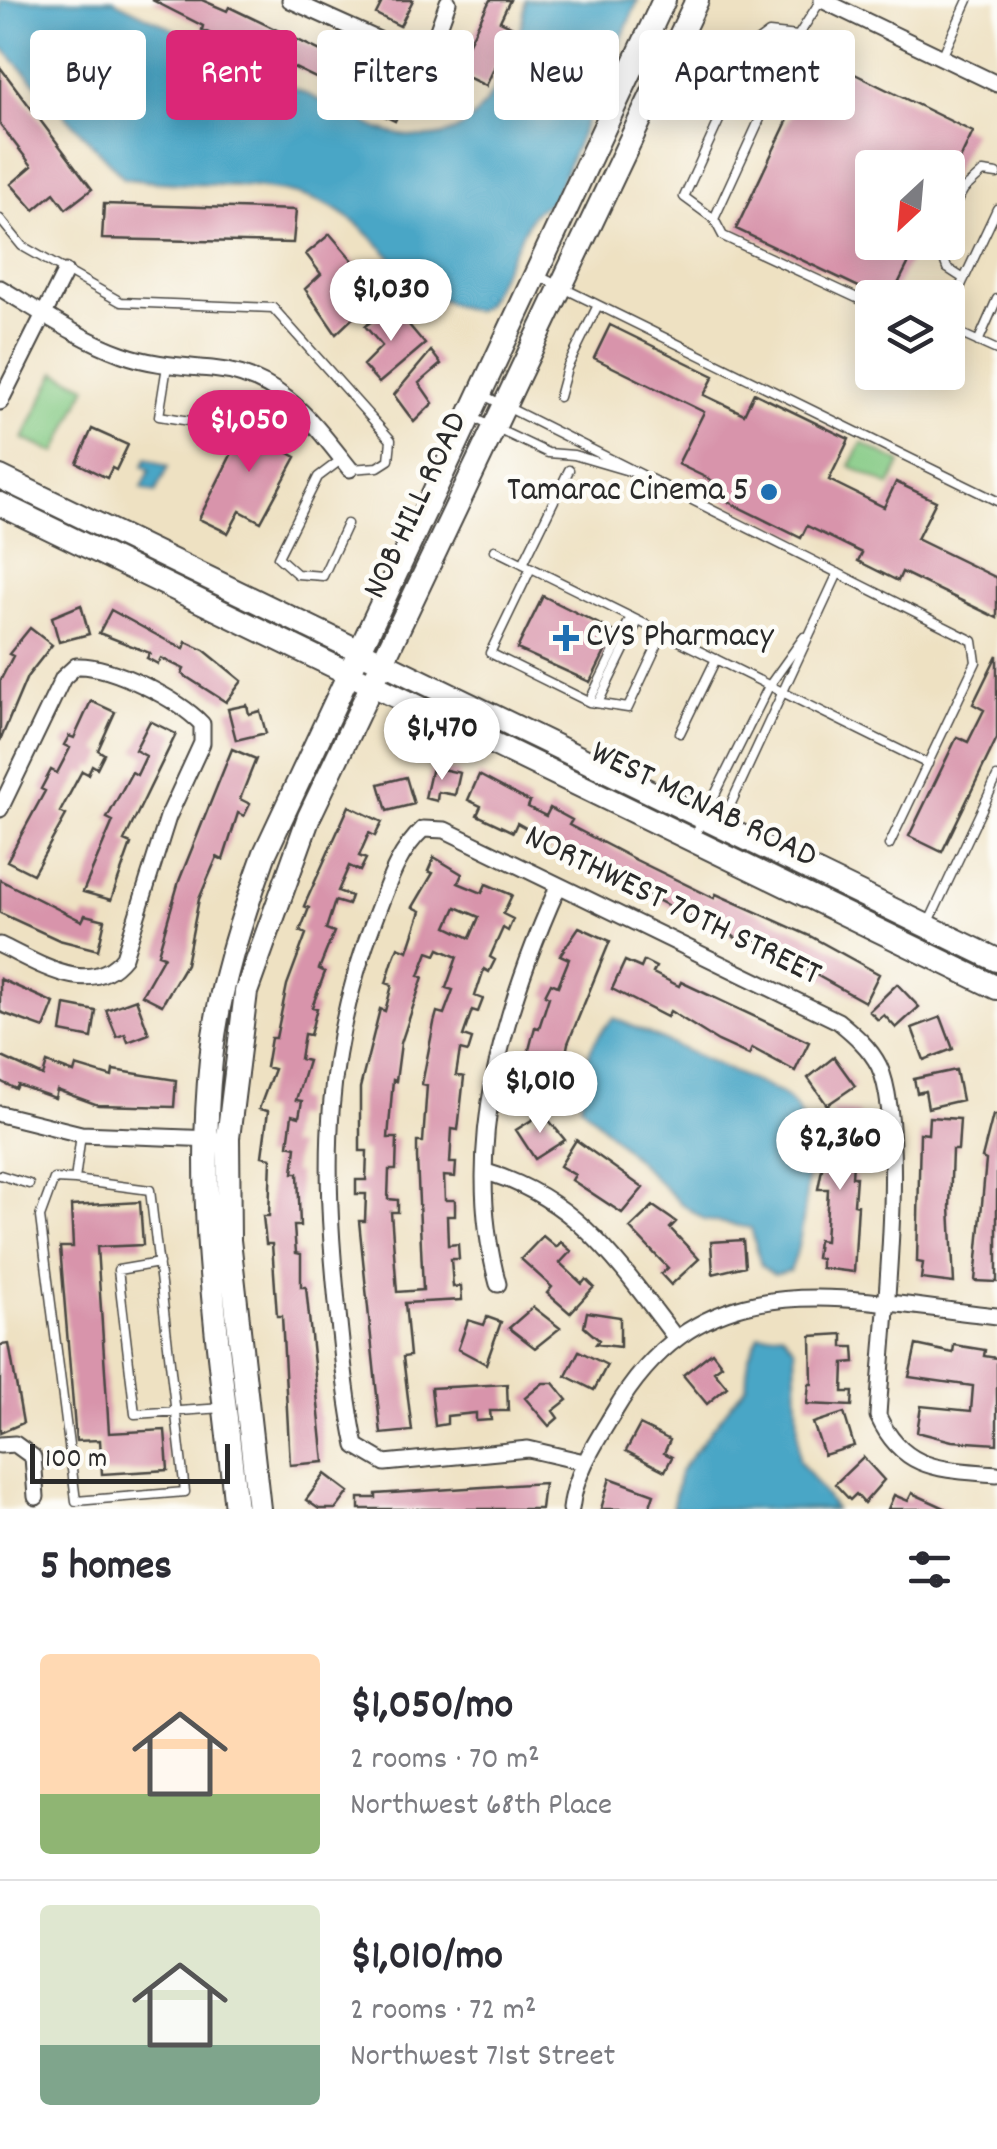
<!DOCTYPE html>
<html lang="en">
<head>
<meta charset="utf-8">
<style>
  :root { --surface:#fff; --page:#f7f7f7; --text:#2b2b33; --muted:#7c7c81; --line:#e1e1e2; --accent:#db2777 }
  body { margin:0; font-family:Dekko,sans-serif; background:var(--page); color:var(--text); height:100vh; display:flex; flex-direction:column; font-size:38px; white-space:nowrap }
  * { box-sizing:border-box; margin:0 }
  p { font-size:32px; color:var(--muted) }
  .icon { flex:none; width:55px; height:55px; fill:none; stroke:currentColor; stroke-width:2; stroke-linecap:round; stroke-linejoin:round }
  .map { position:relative; height:1509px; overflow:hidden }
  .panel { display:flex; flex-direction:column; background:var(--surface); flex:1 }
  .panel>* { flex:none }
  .banner { position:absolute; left:30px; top:30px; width:938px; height:90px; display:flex; gap:20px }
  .needle { width:65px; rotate:206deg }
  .buttons { position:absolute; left:855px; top:150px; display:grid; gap:20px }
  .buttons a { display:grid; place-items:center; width:110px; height:110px; border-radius:10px; background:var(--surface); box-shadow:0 5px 25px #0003; font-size:50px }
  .scale { position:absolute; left:30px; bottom:25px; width:200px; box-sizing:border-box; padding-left:10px; border:5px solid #2b2b2b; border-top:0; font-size:28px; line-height:35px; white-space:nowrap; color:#2b2b2b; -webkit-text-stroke:8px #fdfcf7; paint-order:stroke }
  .price { position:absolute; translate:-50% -85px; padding:0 22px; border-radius:35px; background:#fff; color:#222; font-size:32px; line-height:65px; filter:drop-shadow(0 2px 5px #0008) }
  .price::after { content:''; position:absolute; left:50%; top:60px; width:30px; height:22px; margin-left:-15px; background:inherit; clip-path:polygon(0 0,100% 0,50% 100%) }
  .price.selected { background:var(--accent); color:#fff }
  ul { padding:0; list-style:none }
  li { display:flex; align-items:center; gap:30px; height:250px; padding:0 40px }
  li+li { border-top:2px solid var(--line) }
  li span { display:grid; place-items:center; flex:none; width:280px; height:200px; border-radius:10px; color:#555 }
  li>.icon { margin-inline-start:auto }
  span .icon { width:120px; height:120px; fill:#fffc; stroke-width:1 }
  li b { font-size:42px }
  h2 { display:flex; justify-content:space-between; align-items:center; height:120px; padding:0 40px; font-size:42px }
  .tag { padding:0 35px; border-radius:10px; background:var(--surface); box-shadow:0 5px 25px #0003; font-size:35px; line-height:90px }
  .tag.selected { background:var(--accent); color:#fff }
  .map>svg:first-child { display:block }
  .green { fill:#85ca85; stroke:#587a58; stroke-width:2.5 }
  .water { fill:#48a6c6; stroke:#3a6878; stroke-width:2.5 }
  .building { fill:#d894ab; fill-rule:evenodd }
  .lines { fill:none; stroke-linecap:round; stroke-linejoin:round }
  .lane-casing { stroke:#484642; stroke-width:11 }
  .street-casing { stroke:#484642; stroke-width:19 }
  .secondary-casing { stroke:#484642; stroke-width:26 }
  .lane { stroke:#fff; stroke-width:8 }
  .street { stroke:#fff; stroke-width:15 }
  .secondary { stroke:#fff; stroke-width:22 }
  .poi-dot { fill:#1f6fb2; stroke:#fdfcf7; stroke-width:4 }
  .labels { text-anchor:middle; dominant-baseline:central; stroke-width:9; stroke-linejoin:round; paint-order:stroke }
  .poi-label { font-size:35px; fill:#2b2b2b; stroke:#fdfcf7; text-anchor:end }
  .street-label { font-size:35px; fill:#2b2b2b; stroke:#fdfcf7 }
</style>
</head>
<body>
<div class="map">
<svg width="997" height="1509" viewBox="0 0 997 1509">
  <rect width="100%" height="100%" fill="#fdfcf7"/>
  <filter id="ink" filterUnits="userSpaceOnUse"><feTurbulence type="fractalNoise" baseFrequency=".01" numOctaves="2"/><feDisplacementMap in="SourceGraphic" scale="20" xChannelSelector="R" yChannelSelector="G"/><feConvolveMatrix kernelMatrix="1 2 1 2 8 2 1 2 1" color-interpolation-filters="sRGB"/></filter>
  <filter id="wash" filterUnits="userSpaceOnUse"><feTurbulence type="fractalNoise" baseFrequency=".0048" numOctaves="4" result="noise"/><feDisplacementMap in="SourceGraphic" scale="40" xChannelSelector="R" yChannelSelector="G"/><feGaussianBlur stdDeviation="2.25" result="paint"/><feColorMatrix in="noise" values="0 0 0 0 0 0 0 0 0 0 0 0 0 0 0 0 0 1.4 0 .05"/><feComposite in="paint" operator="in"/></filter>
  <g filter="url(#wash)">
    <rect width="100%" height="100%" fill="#eee1c2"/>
    <path class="green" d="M56,372L87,386L56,453L23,439Z
      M862,443L901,463L890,486L850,466Z"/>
    <path class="water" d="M0,0H113L381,130C445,149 473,132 502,75C515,50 523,28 525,0H638L553,200L533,213L485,305L475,311C408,300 382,227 321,202C259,177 189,190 124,178L0,45Z
      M147,458L168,467L155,493L142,488L150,470L143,466Z
      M614,1018L782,1094C787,1099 795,1105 799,1112C815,1143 805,1241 790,1271L774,1275L761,1266L751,1228L705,1220L679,1202L581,1105C582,1070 587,1042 614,1018Z
      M782,1332L795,1348L799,1460L835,1509H672L680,1471L746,1385L749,1356L759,1335Z"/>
    <g id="blocks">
      <path class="building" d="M152,0H202L227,11L229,7L408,93L395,121L376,112L378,108L229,36L226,41L202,30L203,26Z
        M383,0H413L400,26L376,14Z
        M490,0H510L500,21L513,27L486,86L455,71Z
        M818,56L973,132L948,184V168H872V242H919L893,294L863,289L736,229Z
        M0,67L92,189L66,209L54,193L34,210L11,184L32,166L0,124Z
        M451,75L461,102L425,117L414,89Z
        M104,204L296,210L293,243L102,239Z
        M330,234L380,292L336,334L305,289L321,274L306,254Z
        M393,306L425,344L379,383L363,365L382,346L365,326Z
        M610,325L714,376L704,395L744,414L754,393L849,439L829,480L884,507L896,482L936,501L917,539L997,578V618L902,572L898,581L858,561L862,553L807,526L801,538L706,491L711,480L678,464L704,412L594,358Z
        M431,351L441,364L419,383L433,403L414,422L394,395Z
        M254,409L282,423L273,445L296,457L261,522L240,511L228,533L199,519Z
        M92,429L128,445L116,470L112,468L107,478L77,463Z
        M543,596L615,632L590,682L517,649Z
        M81,605L89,634L59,642L52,617Z
        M111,610L173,644L184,649L186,642L204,650L242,681L226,702L182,674L184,669L161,658L158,664L147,658L150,653L99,633Z
        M30,628L52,645L27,677L0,741V681L13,656L9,654Z
        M997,655V738L942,852L909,836L957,737L968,742L984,710L973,704Z
        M91,701L115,712L98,750L104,754L97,768L92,765L88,774L82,771L60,812L66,815L33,874L7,861L45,791L41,789L51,770L57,773L70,748L64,745L69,736L74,738Z
        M247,705L249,714L260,711L266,733L236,740L228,709Z
        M150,721L176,734L124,841L131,844L111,900L83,892L113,821L107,818L132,772L137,775L146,756L135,750Z
        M232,749L256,759L240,799L250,804L244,816L238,813L223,860L217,857L199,899L186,964L162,1005L142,995L164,956L158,954L179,881Z
        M432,767L460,773L455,795L438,792L437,801L425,798Z
        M479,775L530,802L528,807L546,816L550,808L572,820L569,825L636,860L714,898L716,894L810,936L879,974L865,1002L798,965L796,969L783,963L770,955L773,949L749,937L746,945L717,925L715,930L594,867L592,871L581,865L583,861L555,852L546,847L549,841L517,823L513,832L477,815L481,806L468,800Z
        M406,777L414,804L387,811L379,784Z
        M349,806L382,822L375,836L369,833L359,856L366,859L360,871L349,866L338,891L351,896L348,905L335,901L326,929L334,932L319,969L325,972L312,1007L317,1008L310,1035L304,1034L300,1059L308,1061L296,1100L302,1101L299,1117L292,1115L288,1145L296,1147L293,1173H298L300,1226H294L296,1253L301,1254V1287H306L324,1462L290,1465L282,1316H277L272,1244H266L263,1216H269L271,1158L262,1156L268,1111L259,1109L274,1069L266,1067L271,1038H276L287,985L306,934L300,931L309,908L304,906Z
        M434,857L462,874L458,883L482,893L486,884L512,895L503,914L513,919L508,931L503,928L490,957L495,960L489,972L484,969L475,996L483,999L478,1012L472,1010L463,1036L472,1039L468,1052L460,1050L456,1075L464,1077L458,1130L452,1129L450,1163H456L455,1177L444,1176L445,1200H455V1216H447L448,1245L458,1244L459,1259H451L453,1287L461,1286L462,1300L405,1303L410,1356L403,1357L412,1431L381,1434L359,1221H365L366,1194H356V1180H366L367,1151H360V1088L380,1009L385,1011L392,985L386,983L394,957L398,947L408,951L421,911L413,907L433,873L428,871ZM456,907L479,917L470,938L447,927ZM439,949L457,957L446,988L453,990L444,1014L437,1012L434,1023L422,1084L427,1085L423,1142H417V1158L423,1290L397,1292L391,1212H398V1200L388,1199L389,1170H396L397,1138H388L393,1080L396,1081L401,1043L423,977L419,976L428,952L436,955Z
        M0,880L82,921L85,915L105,920L98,950L59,940L0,913Z
        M579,927L610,941L568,1043L564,1064L568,1066L554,1096L527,1088L531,1071L524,1069L535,1027L539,1028L549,997L545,995L551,983L558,986L569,959L560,955Z
        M625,961L641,968L644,961L656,967L653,973L679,986L681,982L809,1042L795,1071L752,1048L749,1055L718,1041L670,1011L667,1017L612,989Z
        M0,979L54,1003L44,1028L0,1012Z
        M897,984L919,1007L896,1028L884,1015L878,1020L869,1011Z
        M136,999L149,1034L128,1042L125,1034L117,1037L106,1010Z
        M65,1005L96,1011L92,1038L61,1032Z
        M941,1017L953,1049L924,1060L912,1028Z
        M0,1056L43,1076L47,1063L74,1073L76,1066L112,1077L113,1070L176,1080L174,1107L98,1105L57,1090L55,1098L18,1085L16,1089L0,1081Z
        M834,1057L855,1086L827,1105L808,1078Z
        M956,1070L962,1100L928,1108L925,1091L917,1093L914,1079Z
        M830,1109L859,1113L856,1132L861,1133L859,1148H854L852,1177H856L854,1204L858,1205L854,1272L821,1268V1259L816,1258L818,1240L825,1241L828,1189H818L827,1144L820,1143L823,1123L842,1125Z
        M543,1113L565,1140L535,1159L516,1130Z
        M993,1115H997V1282L975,1281L986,1160L982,1158Z
        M929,1117L960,1119L958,1150H952L950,1207L954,1283L921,1279L923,1263L917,1262L920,1133L928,1134Z
        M576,1140L643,1188L622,1213L572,1180L575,1175L560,1166Z
        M140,1202L143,1245L97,1247L109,1433L165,1430L168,1470L102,1474L100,1440L76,1441L60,1247H73L71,1206Z
        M653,1206L676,1222L670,1228L699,1259L671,1285L661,1274L668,1268L630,1228Z
        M543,1236L556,1247L561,1242L571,1251L560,1263L582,1284L586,1279L594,1287L570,1313L547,1293L552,1287L521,1259Z
        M743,1240L745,1266L713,1274L711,1242Z
        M533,1307L560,1328L535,1348L509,1328Z
        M587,1312L620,1317V1347L596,1344L599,1340L584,1327Z
        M487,1317L501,1322L486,1364L458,1349L468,1320L484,1325Z
        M843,1334V1347H854L855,1362L844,1363L843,1392H853L852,1406L807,1404L809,1384H812L811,1336Z
        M9,1344L23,1423L0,1433V1345Z
        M916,1345L953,1353L954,1345L985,1350L984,1356L997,1358V1444L952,1441L917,1432L921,1406L971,1411L973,1386L909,1377Z
        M579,1351L607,1365L594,1390L566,1376Z
        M712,1352L722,1365L714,1371L727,1387L707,1404L683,1375Z
        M543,1383H553L567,1400L553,1411L558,1418L549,1426L525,1398Z
        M507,1384L508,1411H490L491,1420L476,1421V1413L447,1416V1424L435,1426L431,1388Z
        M844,1413L854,1446L824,1455L813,1423Z
        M640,1425L670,1440L664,1453L672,1457L665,1471L626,1451Z
        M863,1457L884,1480L864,1503L856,1494L850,1500L835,1484Z
        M325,1474L349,1492L336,1509H319L306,1500Z
        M610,1478L654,1494L649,1509H601Z
        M544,1483L541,1509H359V1498H376V1494Z
        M912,1493L947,1509H888L894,1495L908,1501Z"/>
    </g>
  </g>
  <g filter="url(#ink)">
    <use href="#blocks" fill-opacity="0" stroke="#484642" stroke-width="2.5"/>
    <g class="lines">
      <defs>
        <path id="lane" d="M821,0L798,36L769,33L754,44L684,197L714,219L723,236L872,305
          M942,57L968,0
          M948,216L964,189L983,172L997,174
          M0,219L22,246L121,302L273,308L391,440L389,460L378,467L350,469
          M714,219L798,36
          M938,242L947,268L964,279
          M539,276L997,501
          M948,313L997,209
          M948,328L997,350
          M978,342L997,299
          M167,366L159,416L214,425
          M485,396L973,641L976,662L889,845
          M559,397L567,368L598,305
          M472,417L548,453L574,455L632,472
          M342,459L318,477L278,557L297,574L323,576L347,524
          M495,550L928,764
          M523,564L569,470
          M531,568L490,653L589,702L628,708L663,633
          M589,702L631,617
          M598,703L638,621
          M680,733L716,659
          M722,823L838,573
          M693,839L769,686L804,637
          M929,922L997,777
          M0,1175L29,1184
          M75,1180L150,1190L185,1492L76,1501L40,1217L54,1179L75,1180L81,1134
          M159,1263L118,1270L135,1414L223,1408"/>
        <path id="street" d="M290,0L410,54L434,41L448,2
          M822,0L997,84
          M0,288C39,311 80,339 122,354C152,365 181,366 212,369C280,375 311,420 350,469
          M0,402L65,272
          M0,809L63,678L76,666C110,664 178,699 202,724V743L168,817L124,957C91,999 40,964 0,945
          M0,1114L81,1134L214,1139
          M486,1172C577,1198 620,1265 675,1337
          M498,1284C461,1149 503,1010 558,887
          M0,1445L15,1444L33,1457L36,1497
          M584,1462L528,1449L385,1463L356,1446C346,1399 342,1351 337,1303C323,1160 323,1051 376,915C388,884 398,852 423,829L445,830L838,1021C854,1034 870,1048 879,1066C908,1127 882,1340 878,1416C904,1472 941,1469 997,1474
          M571,1509C575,1473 596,1442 614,1412C706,1255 846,1301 997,1316"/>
        <path id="secondary" d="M0,477L997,960
          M0,504L997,988
          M236,1509C221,1359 195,1211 211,1060C218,989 241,920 265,853L664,0
          M259,1509L229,1240L228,1138L246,992L309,817L697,0"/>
      </defs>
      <use href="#lane" class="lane-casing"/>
      <use href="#street" class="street-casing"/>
      <use href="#secondary" class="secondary-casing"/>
      <use href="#lane" class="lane"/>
      <use href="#street" class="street"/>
      <use href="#secondary" class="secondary"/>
    </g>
  </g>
  <g class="poi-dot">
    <circle cx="769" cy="492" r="10"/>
    <path d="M561 623h10v10h10v10h-10v10h-10v-10h-10v-10h10z"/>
  </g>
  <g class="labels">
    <g class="poi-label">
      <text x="749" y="492">Tamarac Cinema 5</text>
      <text x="586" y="638" text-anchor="start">CVS Pharmacy</text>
    </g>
    <g class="street-label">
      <text transform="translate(417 506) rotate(-65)">NOB HILL ROAD</text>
      <text transform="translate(703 806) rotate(26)">WEST MCNAB ROAD</text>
      <text transform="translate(672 907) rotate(26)">NORTHWEST 70TH STREET</text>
    </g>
  </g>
</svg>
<div class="buttons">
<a><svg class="needle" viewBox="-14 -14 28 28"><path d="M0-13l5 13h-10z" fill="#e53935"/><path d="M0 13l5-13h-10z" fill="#7c7c81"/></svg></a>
<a><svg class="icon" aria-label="layers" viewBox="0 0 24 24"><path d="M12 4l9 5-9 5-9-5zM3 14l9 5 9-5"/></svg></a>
</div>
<div class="scale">100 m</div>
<b class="price" style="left:391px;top:344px">$1,030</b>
<b class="price selected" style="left:249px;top:475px">$1,050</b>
<b class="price" style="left:442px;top:783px">$1,470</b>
<b class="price" style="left:540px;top:1136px">$1,010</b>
<b class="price" style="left:840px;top:1193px">$2,360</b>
<div class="banner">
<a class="tag">Buy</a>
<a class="tag selected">Rent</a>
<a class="tag">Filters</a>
<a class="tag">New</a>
<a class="tag">Apartment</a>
</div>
</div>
<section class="panel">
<h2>5 homes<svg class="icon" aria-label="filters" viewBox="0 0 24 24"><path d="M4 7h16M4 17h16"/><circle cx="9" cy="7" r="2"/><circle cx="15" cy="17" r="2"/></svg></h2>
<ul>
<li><span style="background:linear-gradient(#ffd9b3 70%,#8fb573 0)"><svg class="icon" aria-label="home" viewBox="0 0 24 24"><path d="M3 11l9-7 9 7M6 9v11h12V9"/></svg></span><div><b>$1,050/mo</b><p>2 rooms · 70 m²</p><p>Northwest 68th Place</p></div></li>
<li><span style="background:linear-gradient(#dfe7d0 70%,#7fa58c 0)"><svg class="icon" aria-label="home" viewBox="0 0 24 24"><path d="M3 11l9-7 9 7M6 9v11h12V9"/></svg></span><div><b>$1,010/mo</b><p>2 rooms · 72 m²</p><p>Northwest 71st Street</p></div></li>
</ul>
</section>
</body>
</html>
